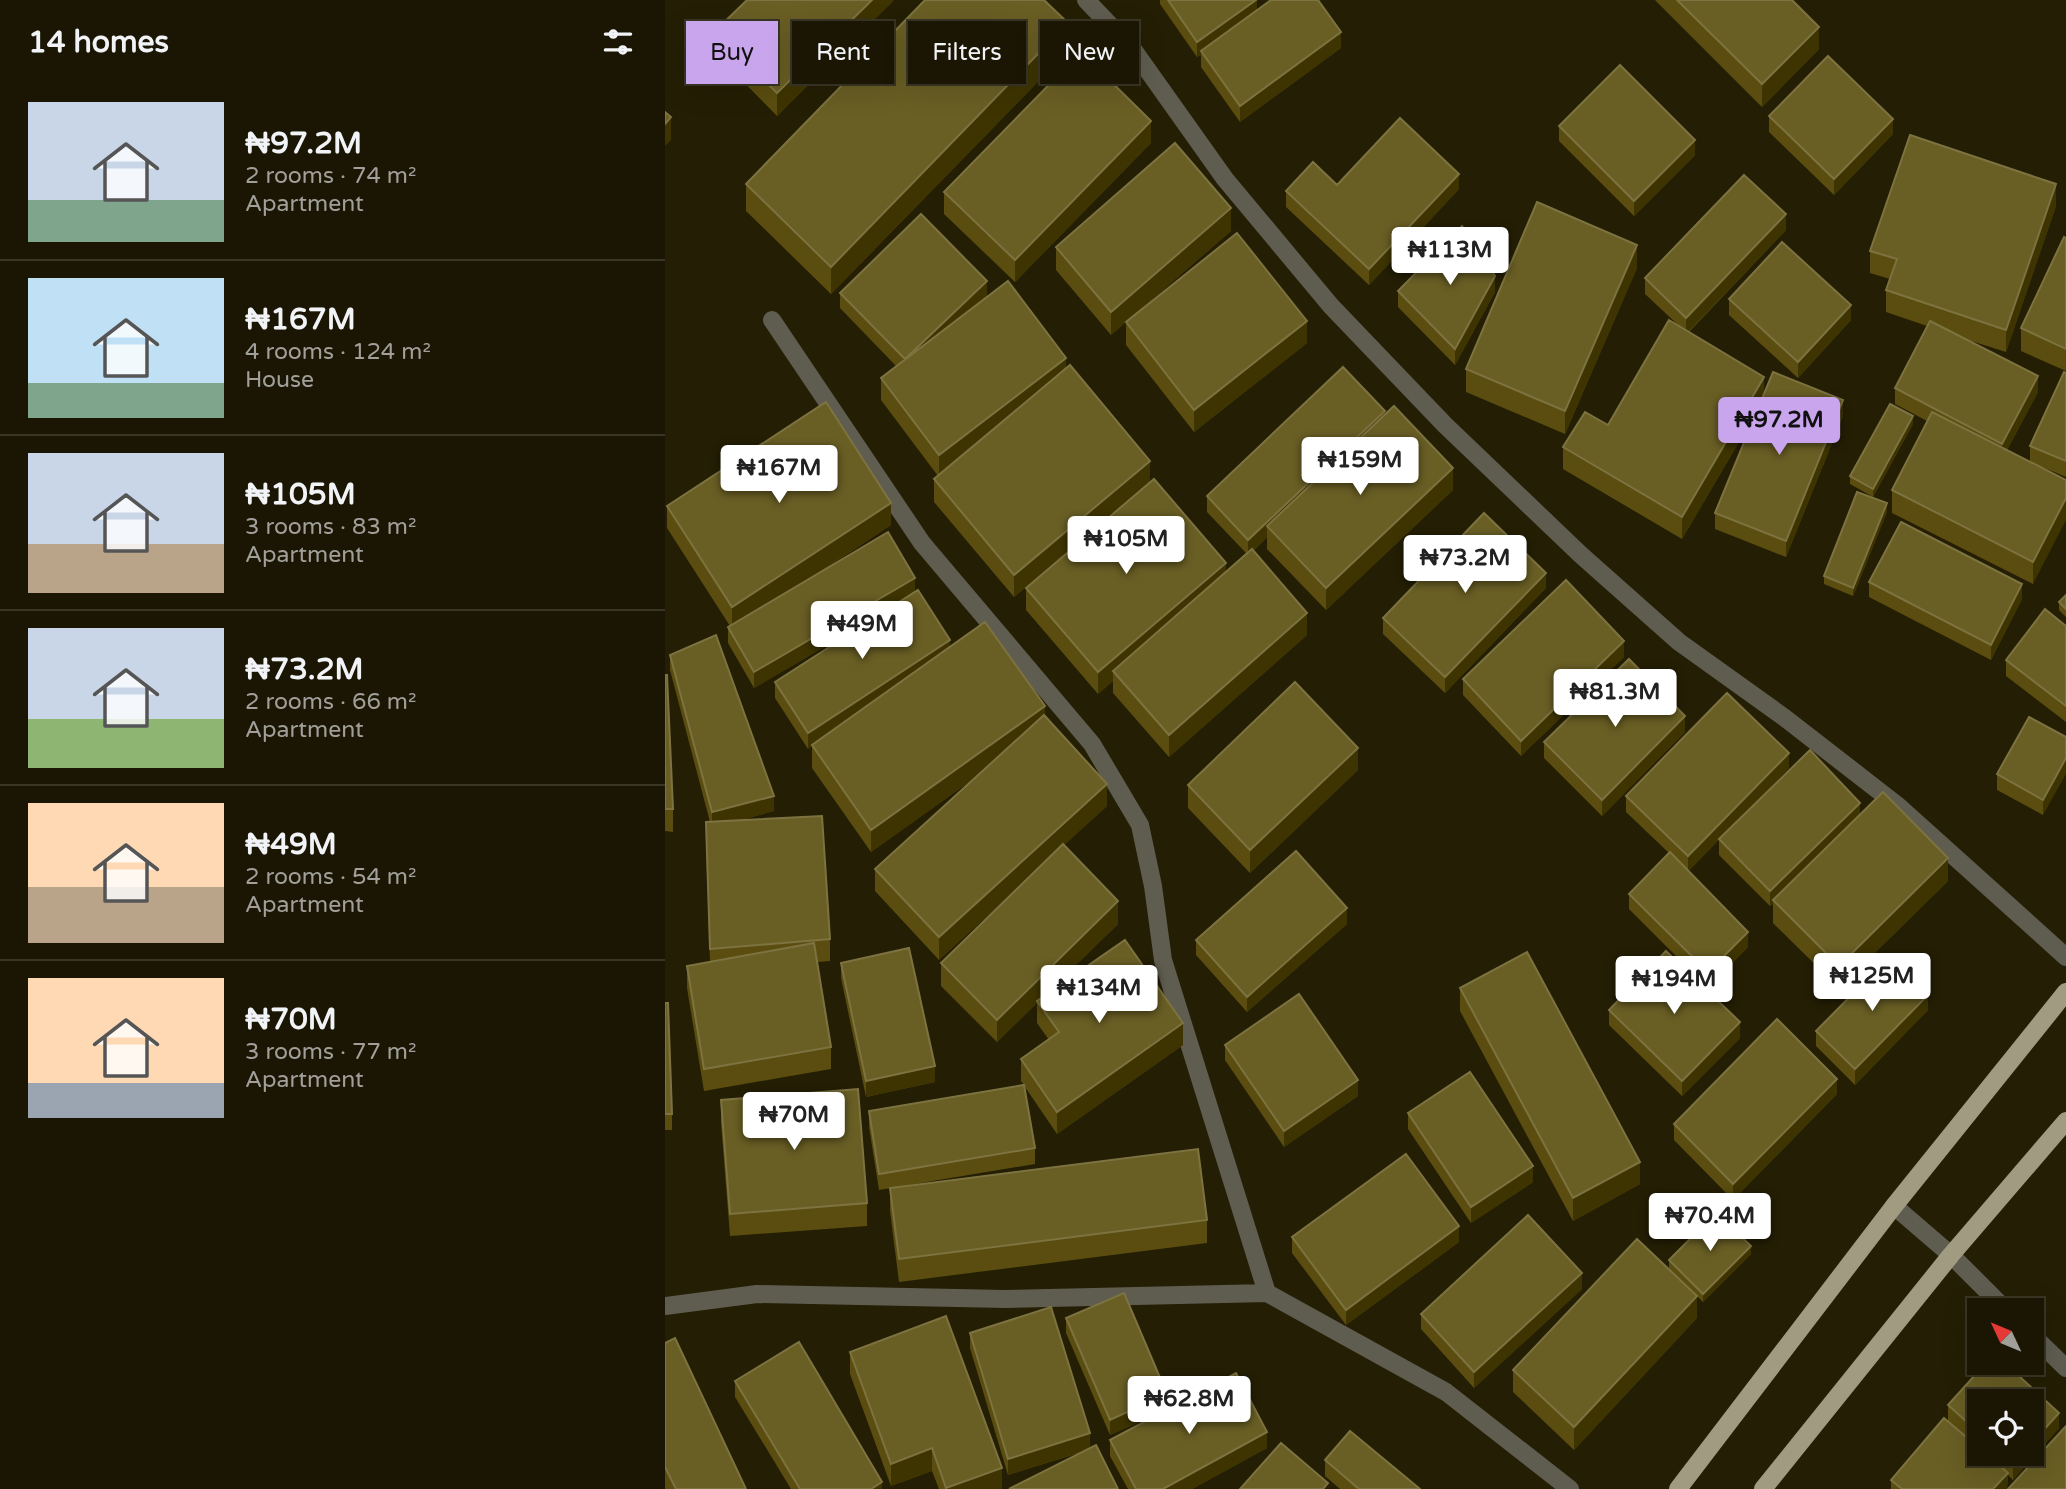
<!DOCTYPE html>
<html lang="en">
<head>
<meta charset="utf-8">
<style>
  :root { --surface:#1b1603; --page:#282312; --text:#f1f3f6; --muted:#a09f9a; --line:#393525; --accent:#c9a5ee }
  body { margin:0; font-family:"Varela Round",sans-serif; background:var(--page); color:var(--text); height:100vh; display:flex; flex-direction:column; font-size:26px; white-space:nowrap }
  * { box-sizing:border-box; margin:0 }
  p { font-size:23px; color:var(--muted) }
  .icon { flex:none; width:38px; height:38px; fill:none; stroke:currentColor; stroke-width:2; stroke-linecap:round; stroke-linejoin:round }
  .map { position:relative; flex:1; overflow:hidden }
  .drawer { display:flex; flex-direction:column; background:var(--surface); width:665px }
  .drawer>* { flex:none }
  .banner { position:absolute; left:21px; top:21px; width:665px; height:63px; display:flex; gap:14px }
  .needle { width:46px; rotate:314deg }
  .fabs { position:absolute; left:1302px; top:1298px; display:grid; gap:14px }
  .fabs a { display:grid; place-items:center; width:77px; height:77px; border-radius:0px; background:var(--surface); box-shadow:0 7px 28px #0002,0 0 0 2px var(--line); font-size:35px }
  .price { position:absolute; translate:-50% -60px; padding:0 16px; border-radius:7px; background:#fff; color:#222; font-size:23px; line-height:46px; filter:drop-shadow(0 2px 4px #0008) }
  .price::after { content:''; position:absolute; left:50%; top:42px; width:21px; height:16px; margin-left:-10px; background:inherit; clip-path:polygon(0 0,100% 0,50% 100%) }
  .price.on { background:var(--accent); color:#111 }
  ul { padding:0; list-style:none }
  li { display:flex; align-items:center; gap:21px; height:175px; padding:0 28px }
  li+li { border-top:2px solid var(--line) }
  li span { display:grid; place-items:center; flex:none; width:196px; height:140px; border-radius:0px; color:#555 }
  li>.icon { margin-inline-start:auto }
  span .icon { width:84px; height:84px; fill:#fffc; stroke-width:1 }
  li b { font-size:30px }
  h2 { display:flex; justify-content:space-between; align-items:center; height:84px; padding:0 28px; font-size:30px }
  .chip { padding:0 24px; border-radius:0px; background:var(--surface); box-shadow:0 7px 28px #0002,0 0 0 2px var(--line); font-size:24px; line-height:63px }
  .chip.on { background:var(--accent); color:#111 }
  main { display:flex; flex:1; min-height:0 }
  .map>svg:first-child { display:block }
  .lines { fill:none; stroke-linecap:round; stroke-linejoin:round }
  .minor { stroke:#5f5c50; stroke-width:18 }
  .primary { stroke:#a19b82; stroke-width:18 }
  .wall { fill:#5a4d0f; fill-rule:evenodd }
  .shaded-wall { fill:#3e3402 }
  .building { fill:#695e24; stroke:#7d7340; stroke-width:2 }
</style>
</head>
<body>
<main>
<section class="drawer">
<h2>14 homes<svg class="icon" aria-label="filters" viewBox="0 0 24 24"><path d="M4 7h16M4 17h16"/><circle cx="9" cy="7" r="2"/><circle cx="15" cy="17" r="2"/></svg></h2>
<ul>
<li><span style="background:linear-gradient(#c9d6e8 70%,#7fa58c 0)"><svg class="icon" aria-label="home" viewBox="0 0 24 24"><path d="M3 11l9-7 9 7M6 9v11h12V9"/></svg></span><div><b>₦97.2M</b><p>2 rooms · 74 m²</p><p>Apartment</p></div></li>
<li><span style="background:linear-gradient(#bfe0f5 75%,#7fa58c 0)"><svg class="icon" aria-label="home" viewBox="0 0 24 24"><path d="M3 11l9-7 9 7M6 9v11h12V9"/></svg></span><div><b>₦167M</b><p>4 rooms · 124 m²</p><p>House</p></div></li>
<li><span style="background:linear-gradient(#c9d6e8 65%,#b9a48a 0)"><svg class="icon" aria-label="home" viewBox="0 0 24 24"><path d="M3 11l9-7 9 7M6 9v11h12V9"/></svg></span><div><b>₦105M</b><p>3 rooms · 83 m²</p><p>Apartment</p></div></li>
<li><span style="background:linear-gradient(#c9d6e8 65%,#8fb573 0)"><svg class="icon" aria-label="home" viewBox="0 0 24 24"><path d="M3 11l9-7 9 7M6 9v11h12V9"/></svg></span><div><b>₦73.2M</b><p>2 rooms · 66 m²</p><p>Apartment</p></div></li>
<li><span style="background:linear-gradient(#ffd9b3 60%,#b9a48a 0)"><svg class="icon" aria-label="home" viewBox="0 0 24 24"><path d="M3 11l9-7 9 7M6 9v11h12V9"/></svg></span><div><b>₦49M</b><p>2 rooms · 54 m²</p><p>Apartment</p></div></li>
<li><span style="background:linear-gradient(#ffd9b3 75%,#9aa5b1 0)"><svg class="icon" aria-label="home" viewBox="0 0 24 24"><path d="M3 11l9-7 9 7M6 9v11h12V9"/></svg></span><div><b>₦70M</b><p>3 rooms · 77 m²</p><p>Apartment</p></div></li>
</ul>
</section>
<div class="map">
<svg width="1401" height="1489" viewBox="0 0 1401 1489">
  <rect width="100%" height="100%" fill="#241e04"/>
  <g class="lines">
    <path class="minor" d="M421,0L467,48L560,179L666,306L780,425L916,555L1014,642L1120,718L1232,805L1401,957
      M107,320L257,543L427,744L475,825L488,886L498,960L602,1293
      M1229,1206L1286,1255L1342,1311
      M0,1306L92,1294L340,1299L602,1293L781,1392L905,1489
      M1367,1335L1401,1368"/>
    <path class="primary" d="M1013,1489L1229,1206L1401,992
      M1098,1489L1286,1255L1401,1121"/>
  </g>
  <path class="wall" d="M228,0V1L112,116L50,53V31Z
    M495,0H592V10L676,48L575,122L536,67V55L532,57L495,4Z
    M990,0H1127L1154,49L1097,107Z
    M403,51L166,294L81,211V184Z
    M1104,116L1228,134L1169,195L1104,132Z
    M894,126L1030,155L969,216L894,141Z
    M486,143L350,282L279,214V192Z
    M672,185L794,189L704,285L621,207V191Z
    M1391,206L1341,352L1300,339L1373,392L1342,450L1365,461V446L1401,373V477L1365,462L1401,480L1368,584L1227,513V490L1262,421L1230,404V388L1262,326L1221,312V290L1225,279L1205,273V251Z
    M1121,230L1024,332L1099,393L1178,416L1121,557L1050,529V513L1091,413L1017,539L898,469V447L943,425L1012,324L980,294V278Z
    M566,231L462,321L642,343L529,432L461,345V322L446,335L391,270V247Z
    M1401,238V371L1356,351V328Z
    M972,268L900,434L801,392V369Z
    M733,291L830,292L790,365L733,307Z
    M175,293L322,297L401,369L485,482L561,572L581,553L542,512V496L720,415L788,490L661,610L602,549V537L588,551L642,635L504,757L448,693V681L433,694L361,610V588L422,536L349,597L269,502V479L273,476L216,400V378L231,366L175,308Z
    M1064,299L1186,320L1133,378L1064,315Z
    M1248,424L1208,497L1185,484V476Z
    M2,506L226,525L143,580L250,591L285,647L380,716L442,806L399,845L453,924L378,997L518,1045L392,1134L360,1087L370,1148V1164L214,1190L204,1127V1111L359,1085L356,1081V1059L384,1040L372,1023V1003L332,1042L276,986V963L373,869L274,960L210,891V869L307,780L206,852L147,768V746L143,749L110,698V682L209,618L89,688L63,643V627L65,626L2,528Z
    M1222,512L1188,596L1159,584V576Z
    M1204,582L1357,599L1326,660L1204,597Z
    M881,588L780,693L718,634V618Z
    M1401,595V617L1394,610V602Z
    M1401,626V722L1341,676V660Z
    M5,655L109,811L76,820L165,939V961L152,962L166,1047V1069L39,1091L22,988V966L45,962L41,844V822H45L5,670Z
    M959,657L856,756L798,695V679Z
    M0,675L8,809V832L0,831Z
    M1020,732L937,816L879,758V742Z
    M1401,737L1378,815L1332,790V774Z
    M1124,768L1067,826L1195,815L1283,881L1174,988L1108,923V904L1105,906L1054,855V839L1023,871L1083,947L1043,988L964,909V894L1004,853L961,812V796Z
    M693,770L585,873L523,808V785Z
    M682,924L582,1012L531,955V940Z
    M176,963L270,1082L201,1097L176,978Z
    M795,988L975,1184L908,1221L795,1011Z
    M0,1003L7,1114V1130H0Z
    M944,1010L1075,1038L1017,1096L944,1025Z
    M1263,1010L1190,1085L1151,1046V1031Z
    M560,1045L693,1096L619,1147L560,1060Z
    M1172,1094L1068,1200L1009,1140V1124Z
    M56,1100L202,1203V1226L65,1236L56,1123Z
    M743,1113L868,1182L806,1223L743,1129Z
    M225,1188L542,1220V1243L234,1282L225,1211Z
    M627,1237L794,1242L681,1325L627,1253Z
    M1086,1254L1038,1302L1004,1269V1260Z
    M917,1289L809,1388L756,1329V1314Z
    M401,1318L502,1410L445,1435L401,1333Z
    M1032,1318L909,1450L848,1392V1370Z
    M305,1333L417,1452L343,1475L305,1348Z
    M0,1343L81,1489H0Z
    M185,1352L337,1489H274L267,1471L226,1486L185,1374Z
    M1321,1363H1340L1394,1413V1428L1348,1480L1343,1475L1342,1489H1226V1480L1279,1418L1286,1424L1283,1421V1405ZM1314,1402H1367V1454H1314Z
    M70,1381L217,1489H126L70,1397Z
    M445,1440L602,1448L527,1489H463L445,1456Z
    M660,1460L755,1489H675L660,1476Z"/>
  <path class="shaded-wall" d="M207,0H228V1L112,116V93Z
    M591,0H592V15L536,51V55L532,57V42Z
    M403,23V51L166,294V267Z
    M1154,27V49L1097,107V84Z
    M676,32V48L575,122V106Z
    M6,117V140L0,146V124Z
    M1228,119V134L1169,195V179Z
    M486,121V143L350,282V260Z
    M1030,140V155L969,216V201Z
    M794,174V189L704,285V269Z
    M1391,184V206L1341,352V330Z
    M566,208V231L446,335V312Z
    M1121,214V230L1021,334V318Z
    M972,245V268L900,434V411Z
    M830,276V292L790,365V349Z
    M322,281V297L241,360Z
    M1186,305V320L1133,378V362Z
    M642,321V343L529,432V410Z
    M401,358V381L274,477V455Z
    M1373,376V392L1337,459V444Z
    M1099,377V399L1017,539V517Z
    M1178,400V416L1121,557V541Z
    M720,411V427L602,526V537L583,555V540Z
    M1248,416V424L1208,497V489Z
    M485,461V483L349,597V575Z
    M788,468V490L661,610V588Z
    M1401,498V520L1368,584V562Z
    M226,503V525L67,629V607Z
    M1222,503V512L1188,596V588Z
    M561,563V585L448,671V681L433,694V672Z
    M881,573V588L780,693V677Z
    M250,578V594L89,688V672Z
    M1357,584V599L1326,660V645Z
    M642,613V635L504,757V735Z
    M285,640V656L143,749V733Z
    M959,641V657L856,756V741Z
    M380,706V728L206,852V830Z
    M1020,716V732L937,816V800Z
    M693,748V770L585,873V850Z
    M1124,753V768L1023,872V856Z
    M1401,758V774L1378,815V800Z
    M442,784V806L274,960V937Z
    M109,796V811L47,828V812Z
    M1195,803V819L1108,900V904L1105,906V891Z
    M1283,858V881L1174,988V966Z
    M453,901V924L332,1042V1020Z
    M682,908V924L582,1012V997Z
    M1083,932V947L1043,988V972Z
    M1263,995V1010L1190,1085V1069Z
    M1075,1022V1038L1017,1096V1081Z
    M518,1023V1045L392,1134V1112Z
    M270,1066V1082L201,1097V1081Z
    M1172,1079V1094L1068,1200V1184Z
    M693,1080V1096L619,1147V1131Z
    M975,1162V1184L908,1221V1198Z
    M868,1166V1182L806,1223V1207Z
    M794,1226V1242L681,1325V1310Z
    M1086,1246V1254L1038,1302V1294Z
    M917,1273V1289L809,1388V1372Z
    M1032,1296V1318L909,1450V1427Z
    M502,1394V1410L445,1435V1420Z
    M1394,1413V1428L1348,1480V1464L1357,1454H1367V1443Z
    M602,1432V1448L527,1489H498Z
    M425,1433V1449L343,1475V1459Z
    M267,1448V1471L226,1486V1464Z
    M337,1468V1489H281V1488Z
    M1343,1473L1342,1489H1328Z
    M217,1482V1489H206Z"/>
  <path class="building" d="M82,0H207L112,93L50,31Z
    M260,0H379L403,23L166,267L81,184Z
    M503,0H591L532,42Z
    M606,0H653L676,32L575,106L536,51Z
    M1012,0H1127L1154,27L1097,84Z
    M416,52L486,121L350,260L279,192Z
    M1163,56L1228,119L1169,179L1104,116Z
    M955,65L1030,140L969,201L894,126Z
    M0,112L6,117L0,124Z
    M735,118L794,174L704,269L621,191L648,162L672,185Z
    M1245,135L1391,184L1341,330L1221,290L1232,259L1205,251Z
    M510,143L566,208L446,312L391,247Z
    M1079,175L1121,214L1021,318L980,278Z
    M872,202L972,245L900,411L801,369Z
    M256,214L322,281L240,359L175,293Z
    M797,226L830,276L790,349L733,291Z
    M572,233L642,321L529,410L461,322Z
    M1399,237L1401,238V349L1356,328Z
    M1117,242L1186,305L1133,362L1064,299Z
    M343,281L401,358L274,455L216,378Z
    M1004,320L1099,377L1017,517L898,447L920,412L943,425Z
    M1265,321L1373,376L1337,444L1230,388Z
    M405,365L485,461L349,575L269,479Z
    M678,367L720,411L583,540L542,496Z
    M1108,372L1178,400L1121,541L1050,513Z
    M1399,372L1401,373V461L1365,446Z
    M161,402L226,503L67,607L2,506Z
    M1225,404L1248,416L1208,489L1185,476Z
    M729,406L788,468L661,588L602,526Z
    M1267,412L1401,480V498L1368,562L1227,490Z
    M489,479L561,563L433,672L361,588Z
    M1192,492L1222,503L1188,588L1159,576Z
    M819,513L881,573L780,677L718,618Z
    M1236,522L1357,584L1326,645L1204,582Z
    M223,532L250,578L89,672L63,627Z
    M587,549L642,613L504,735L448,671Z
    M901,580L959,641L856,741L798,679Z
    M253,590L285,640L143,733L110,682Z
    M1401,595V609L1394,602Z
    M1380,609L1401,626V706L1341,660Z
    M320,622L380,706L206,830L147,745Z
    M51,635L109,796L47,812L5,655Z
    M964,659L1020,716L937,800L879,742Z
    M0,675H2L8,809H0Z
    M630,682L693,748L585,850L523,785Z
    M1062,693L1124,753L1023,856L961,796Z
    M379,715L442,784L274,937L210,869Z
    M1364,717L1401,737V758L1378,800L1332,774Z
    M1145,750L1195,803L1105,891L1054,839Z
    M1218,792L1283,858L1174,966L1108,900Z
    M157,816L165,939L45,949L41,822Z
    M398,844L453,901L332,1020L276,963Z
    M631,851L682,908L582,997L531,940Z
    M1005,852L1083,932L1043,972L964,894Z
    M460,940L518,1023L392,1112L356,1059L394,1032L372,1001Z
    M149,943L166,1047L39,1069L22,966Z
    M244,948L270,1066L201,1081L176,963Z
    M1001,951L1075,1022L1017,1081L944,1010Z
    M862,952L975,1162L908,1198L795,988Z
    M1225,956L1263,995L1190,1069L1151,1031Z
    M634,994L693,1080L619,1131L560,1045Z
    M0,1003H3L7,1114H0Z
    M1112,1019L1172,1079L1068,1184L1009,1124Z
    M805,1072L868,1166L806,1207L743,1113Z
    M359,1085L370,1148L214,1174L204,1111Z
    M193,1089L202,1203L65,1214L56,1100Z
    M533,1149L542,1220L234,1259L225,1188Z
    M741,1154L794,1226L681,1310L627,1237Z
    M1051,1213L1086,1246L1038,1294L1004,1260Z
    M863,1215L917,1273L809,1372L756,1314Z
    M972,1239L1032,1296L909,1427L848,1370Z
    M459,1293L502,1394L445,1420L401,1318Z
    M386,1307L425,1433L343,1459L305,1333Z
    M281,1316L337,1468L281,1488L267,1448L226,1464L185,1352Z
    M10,1338L81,1489H11L0,1467V1343Z
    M134,1342L217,1482L206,1489H135L70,1381Z
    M1321,1363H1340L1394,1413L1367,1443V1402H1314V1433L1283,1405Z
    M571,1373L602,1432L498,1489H471L445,1440Z
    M1279,1418L1314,1448V1454H1322L1343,1473L1328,1489H1237L1226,1480Z
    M1401,1426V1489H1343Z
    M685,1431L755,1489H694L660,1460Z
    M616,1443L663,1483L658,1489H575Z
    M431,1445L453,1489H344Z
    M1337,1454H1357L1348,1464Z"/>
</svg>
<div class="fabs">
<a><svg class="needle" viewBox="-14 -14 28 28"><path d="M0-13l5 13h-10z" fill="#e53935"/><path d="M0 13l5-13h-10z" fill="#a09f9a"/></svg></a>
<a><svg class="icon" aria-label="locate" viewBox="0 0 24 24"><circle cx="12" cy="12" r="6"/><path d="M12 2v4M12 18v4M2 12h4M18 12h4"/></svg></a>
</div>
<b class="price" style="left:785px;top:287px">₦113M</b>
<b class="price on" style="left:1114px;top:457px">₦97.2M</b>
<b class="price" style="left:695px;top:497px">₦159M</b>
<b class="price" style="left:114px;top:505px">₦167M</b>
<b class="price" style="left:461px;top:576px">₦105M</b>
<b class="price" style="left:800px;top:595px">₦73.2M</b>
<b class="price" style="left:197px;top:661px">₦49M</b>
<b class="price" style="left:950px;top:729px">₦81.3M</b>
<b class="price" style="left:1207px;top:1013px">₦125M</b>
<b class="price" style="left:1009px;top:1016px">₦194M</b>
<b class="price" style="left:434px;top:1025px">₦134M</b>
<b class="price" style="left:129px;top:1152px">₦70M</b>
<b class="price" style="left:1045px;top:1253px">₦70.4M</b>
<b class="price" style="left:524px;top:1436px">₦62.8M</b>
<div class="banner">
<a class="chip on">Buy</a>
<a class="chip">Rent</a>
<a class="chip">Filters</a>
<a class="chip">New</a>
</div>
</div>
</main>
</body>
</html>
